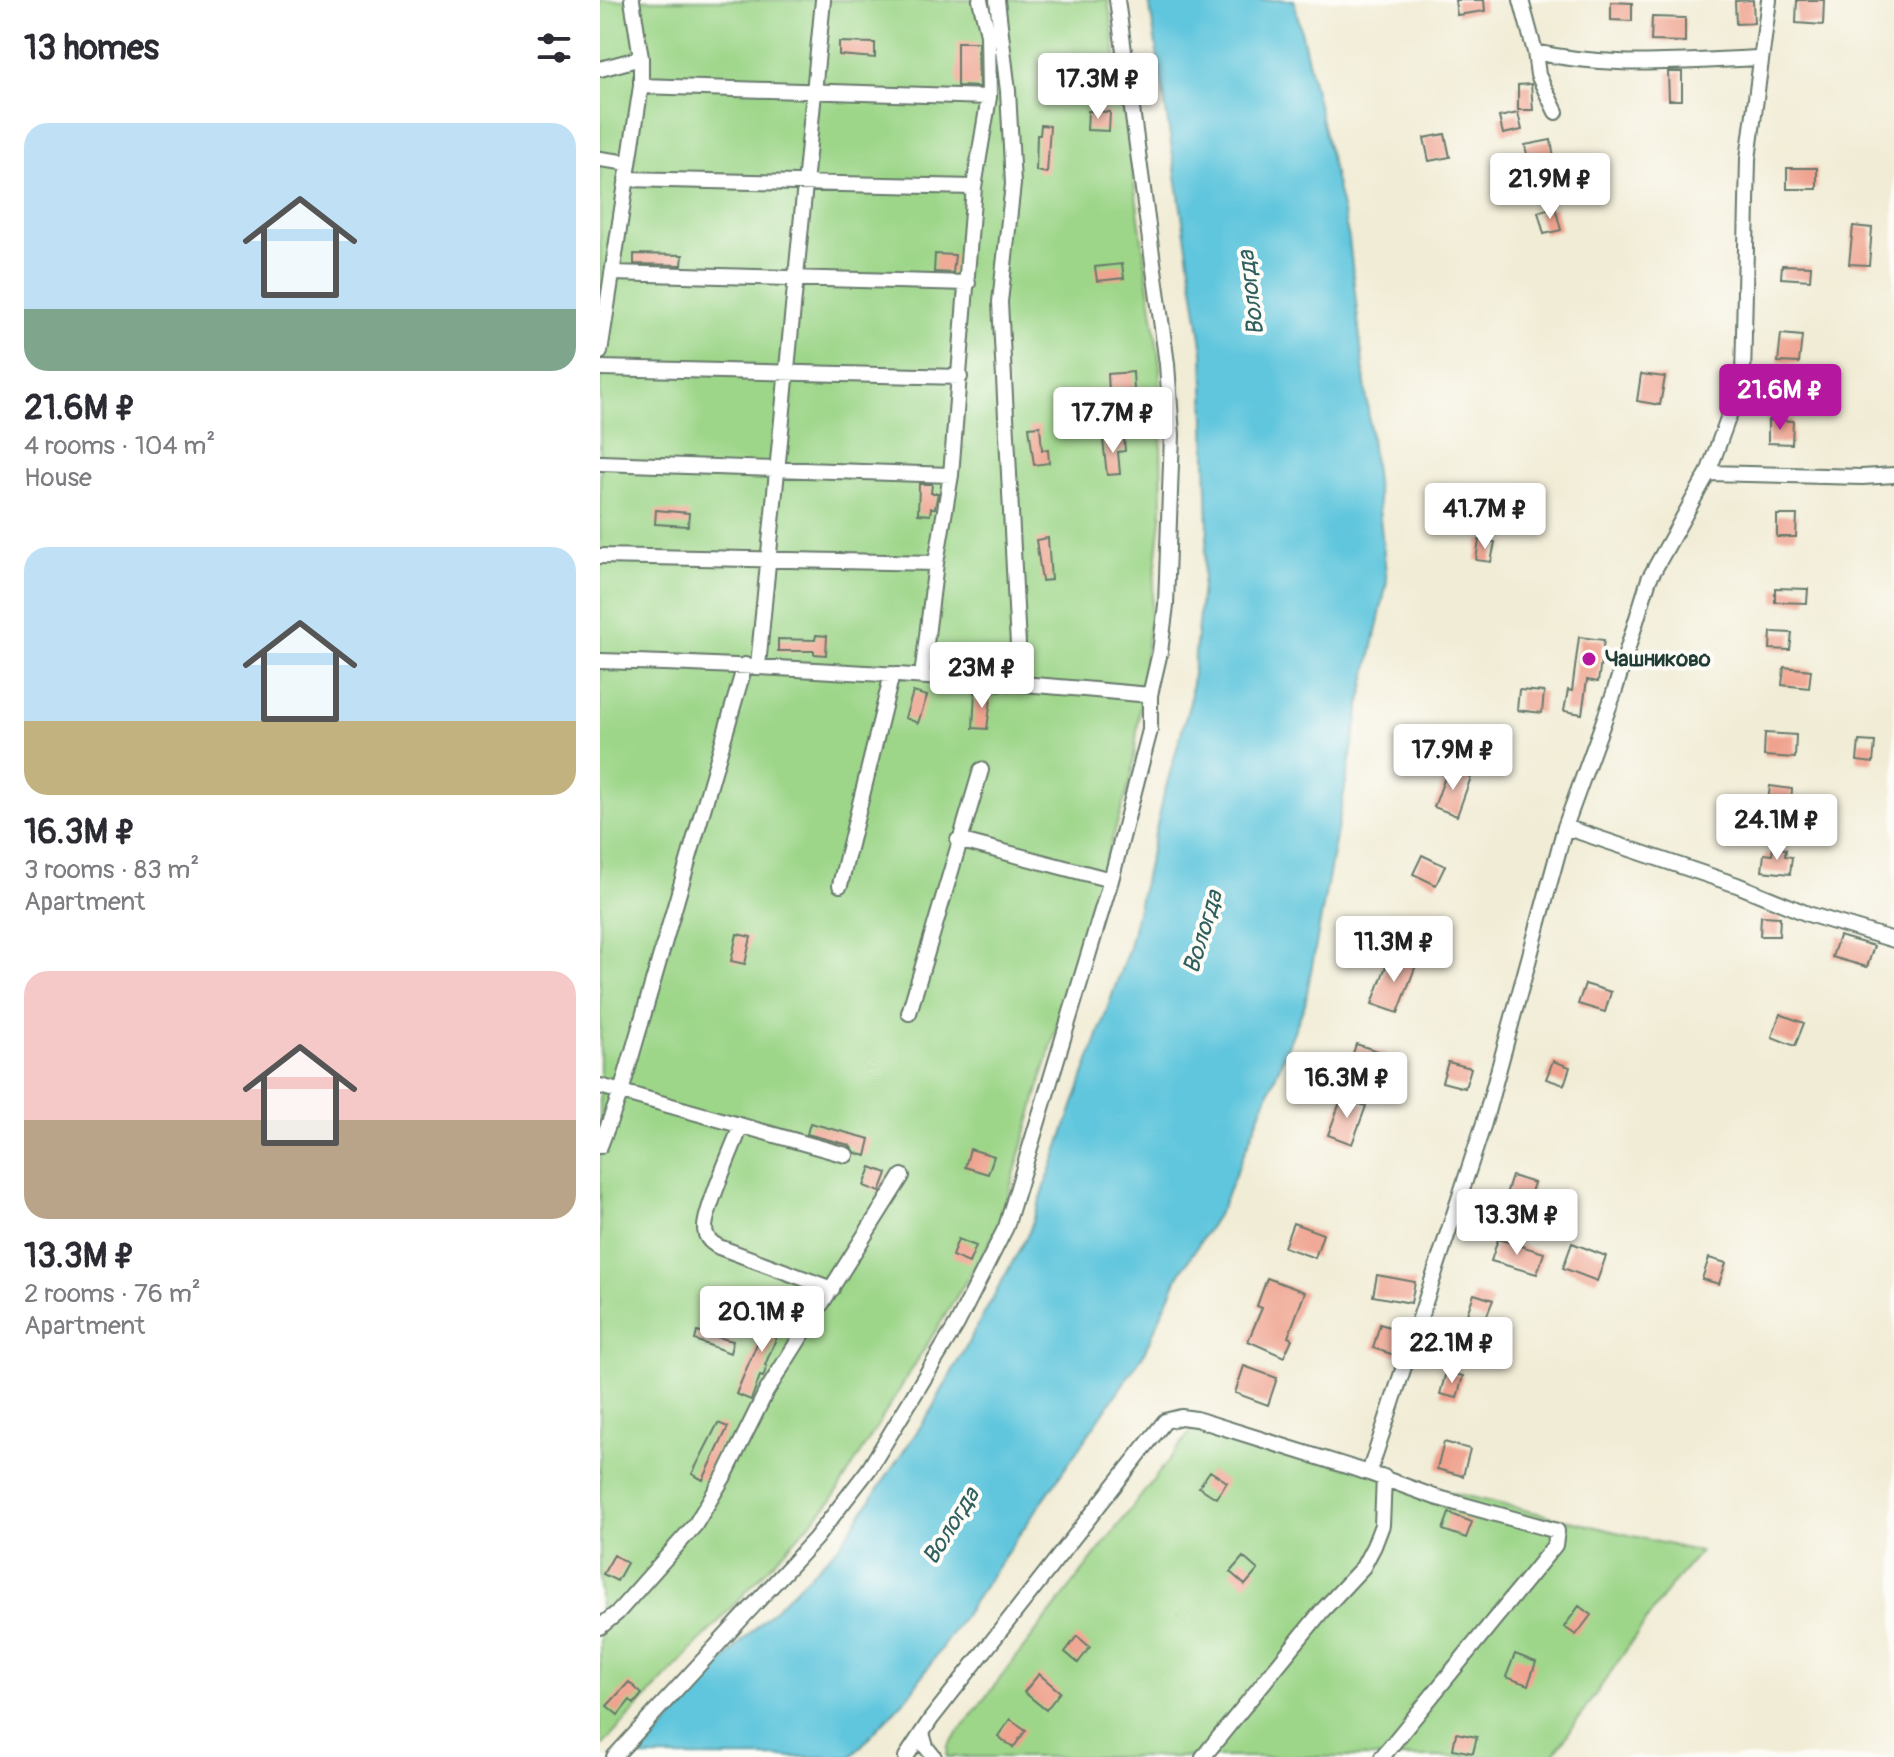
<!DOCTYPE html>
<html lang="en">
<head>
<meta charset="utf-8">
<style>
  :root { --surface:#fff; --page:#f7f7f7; --text:#2b2b33; --muted:#7c7c81; --accent:#b5179e }
  body { margin:0; font-family:Pangolin,sans-serif; background:var(--page); color:var(--text); height:100vh; display:flex; flex-direction:column; font-size:30px; white-space:nowrap }
  * { box-sizing:border-box; margin:0 }
  p { font-size:26px; color:var(--muted) }
  .icon { flex:none; width:44px; height:44px; fill:none; stroke:currentColor; stroke-width:2; stroke-linecap:round; stroke-linejoin:round }
  .map { position:relative; flex:1; overflow:hidden }
  .details { display:flex; flex-direction:column; background:var(--surface); width:600px }
  .details>* { flex:none }
  .price { position:absolute; translate:-50% -68px; padding:0 18px; border-radius:8px; background:#fff; color:#222; font-size:26px; line-height:52px; filter:drop-shadow(0 2px 4px #0008) }
  .price::after { content:''; position:absolute; left:50%; top:48px; width:24px; height:18px; margin-left:-12px; background:inherit; clip-path:polygon(0 0,100% 0,50% 100%) }
  .price.active { background:var(--accent); color:#fff }
  ul { padding:0; list-style:none }
  li { display:grid; align-content:center; gap:16px; height:424px; padding:0 24px }
  li span { display:grid; place-items:center; height:248px; border-radius:24px; color:#555 }
  li>.icon { margin-inline-start:auto }
  span .icon { width:144px; height:144px; fill:#fffc; stroke-width:1 }
  li b { font-size:34px }
  h2 { display:flex; justify-content:space-between; align-items:center; height:96px; padding:0 24px; font-size:34px }
  main { display:flex; flex:1; min-height:0 }
  .map>svg:first-child { display:block }
  .green { fill:#9dd689; stroke:#5e8a5e; stroke-width:2 }
  .water { fill:#60c6dd; stroke:#408288; stroke-width:2 }
  .building { fill:#efa38f }
  .lines { fill:none; stroke-linecap:round; stroke-linejoin:round }
  .minor-casing { stroke:#687a6c; stroke-width:18 }
  .minor { stroke:#fff; stroke-width:14 }
  .poi-dot { fill:#b5179e; stroke:#fdfcf7; stroke-width:3 }
  .labels { text-anchor:middle; dominant-baseline:central; stroke-width:8; stroke-linejoin:round; paint-order:stroke }
  .poi-label { font-size:22px; font-weight:bold; fill:#1f3d34; stroke:#fdfcf7; text-anchor:start }
  .water-label { font-size:24px; font-style:italic; fill:#2f5f5e; stroke:#fdfcf7 }
</style>
</head>
<body>
<main>
<section class="details">
<h2>13 homes<svg class="icon" aria-label="filters" viewBox="0 0 24 24"><path d="M4 7h16M4 17h16"/><circle cx="9" cy="7" r="2"/><circle cx="15" cy="17" r="2"/></svg></h2>
<ul>
<li><span style="background:linear-gradient(#bfe0f5 75%,#7fa58c 0)"><svg class="icon" aria-label="home" viewBox="0 0 24 24"><path d="M3 11l9-7 9 7M6 9v11h12V9"/></svg></span><div><b>21.6M ₽</b><p>4 rooms · 104 m²</p><p>House</p></div></li>
<li><span style="background:linear-gradient(#bfe0f5 70%,#c2b280 0)"><svg class="icon" aria-label="home" viewBox="0 0 24 24"><path d="M3 11l9-7 9 7M6 9v11h12V9"/></svg></span><div><b>16.3M ₽</b><p>3 rooms · 83 m²</p><p>Apartment</p></div></li>
<li><span style="background:linear-gradient(#f6c9c9 60%,#b9a48a 0)"><svg class="icon" aria-label="home" viewBox="0 0 24 24"><path d="M3 11l9-7 9 7M6 9v11h12V9"/></svg></span><div><b>13.3M ₽</b><p>2 rooms · 76 m²</p><p>Apartment</p></div></li>
</ul>
</section>
<div class="map">
<svg width="1294" height="1757" viewBox="0 0 1294 1757">
  <rect width="100%" height="100%" fill="#fdfcf7"/>
  <filter id="ink" filterUnits="userSpaceOnUse"><feTurbulence type="fractalNoise" baseFrequency=".0125" numOctaves="2"/><feDisplacementMap in="SourceGraphic" scale="16" xChannelSelector="R" yChannelSelector="G"/><feConvolveMatrix kernelMatrix="1 2 1 2 8 2 1 2 1" color-interpolation-filters="sRGB"/></filter>
  <filter id="wash" filterUnits="userSpaceOnUse"><feTurbulence type="fractalNoise" baseFrequency=".006" numOctaves="4" result="noise"/><feDisplacementMap in="SourceGraphic" scale="32" xChannelSelector="R" yChannelSelector="G"/><feGaussianBlur stdDeviation="1.8" result="paint"/><feColorMatrix in="noise" values="0 0 0 0 0 0 0 0 0 0 0 0 0 0 0 0 0 1.4 0 .05"/><feComposite in="paint" operator="in"/></filter>
  <g filter="url(#wash)">
    <rect width="100%" height="100%" fill="#f1ecd5"/>
    <path class="green" d="M0,0H508L560,365L562,510L532,776L495,894L399,1227L232,1500L0,1748Z
      M592,1430L1100,1552L1069,1588L952,1757H347L348,1746Z"/>
    <path class="water" d="M549,0H694L749,239L787,582L761,701L705,1004L622,1207L579,1275L543,1355L309,1695L251,1757H40L136,1647L240,1545L329,1414L429,1232L529,947L564,794L590,702L608,528L603,351Z"/>
    <g id="blocks">
      <path class="building" d="M855,0H884L885,11L857,15Z
        M1153,0L1154,23L1136,24L1135,1Z
        M1197,0H1224L1223,25L1196,23Z
        M1011,2L1032,3V21L1011,20Z
        M1052,17L1085,18V42L1051,41Z
        M239,42L275,43V58L239,55Z
        M357,42H378L379,87L357,86Z
        M1068,72H1082V100H1069Z
        M931,84L933,110H918V85Z
        M488,111L510,112L509,131L487,130Z
        M918,113L922,130L903,134L899,117Z
        M441,125L450,126L447,173L436,171L437,135H440Z
        M845,134L850,157L829,161L824,138Z
        M951,140L958,184L934,188L925,145Z
        M1187,168H1217V189H1187Z
        M955,207L961,230L944,234L938,212Z
        M1253,226L1272,228L1269,265L1249,264Z
        M34,254L83,255L82,265L34,264Z
        M335,254L355,255L353,273L334,272Z
        M522,264L524,278L497,281L495,267Z
        M1182,265L1211,266L1210,280L1181,278Z
        M1181,334L1202,336L1199,363L1178,362Z
        M533,372L534,390L509,392L508,374Z
        M1041,374L1065,377L1060,405L1037,401Z
        M507,396L508,415L491,416L490,397Z
        M1168,420L1193,421L1192,444L1168,443Z
        M440,426L442,450L448,449L449,463L434,465L429,427Z
        M524,438L525,451L518,452L520,474L507,475L503,440Z
        M319,484H332L331,493H338L335,508H331L330,515L318,514Z
        M56,510L89,513L88,526L55,524Z
        M1177,515H1197L1196,537H1177Z
        M448,538L451,580L442,581L436,540Z
        M879,540L895,542L891,562L876,560Z
        M1175,588L1208,589L1207,603L1175,602Z
        M1171,632L1192,633L1190,650L1170,649Z
        M216,635L227,636L226,655L214,654V651H178V639L215,640Z
        M979,637L1004,640L998,682L987,680L982,714L964,711L968,690L972,691Z
        M1184,667L1211,670L1209,688L1182,685Z
        M919,690L944,692L942,713L917,710Z
        M313,692L327,696L318,723L305,718Z
        M375,692H392L387,729L373,728Z
        M1165,733L1196,735L1195,758L1164,756Z
        M1259,741L1275,742L1273,763L1257,761Z
        M848,769L871,777L857,816L834,807Z
        M1170,786L1192,789L1191,803L1198,804L1196,815L1167,811Z
        M1173,847L1186,849L1185,856L1192,857L1190,874L1162,871L1164,854L1172,855Z
        M822,855L845,866L836,885L813,874Z
        M1161,916L1180,917L1179,936H1160Z
        M137,934L151,937L145,964L131,961Z
        M1239,936L1274,946L1267,967L1232,957Z
        M790,955L816,965L798,1013L772,1004Z
        M985,984L1011,992L1005,1012L978,1004Z
        M1180,1014L1204,1023L1195,1046L1172,1037Z
        M756,1044L787,1054L778,1083L747,1073Z
        M953,1061L970,1067L964,1085L946,1079Z
        M848,1062L871,1068L865,1088L842,1082Z
        M742,1097L766,1106L752,1144L728,1135Z
        M210,1123L270,1139L266,1156L256,1153L249,1145L207,1134Z
        M370,1149L394,1156L388,1174L365,1167Z
        M271,1167L287,1173L280,1192L264,1186Z
        M912,1176L934,1183L928,1201L906,1194Z
        M693,1223L723,1234L715,1258L684,1247Z
        M358,1239L376,1246L369,1263L352,1256Z
        M898,1239L944,1253L937,1274L891,1261Z
        M972,1243L1006,1256L997,1281L963,1268Z
        M1109,1258L1126,1263L1119,1284L1102,1279Z
        M777,1275L815,1282L811,1303L773,1296Z
        M667,1278L705,1292L688,1337L692,1339L684,1357L648,1341L662,1308L657,1306Z
        M874,1294L893,1300L885,1320L867,1314Z
        M176,1307L191,1313L185,1328L181,1327L165,1365L167,1366L163,1377L160,1376L151,1400L136,1394L160,1336L164,1338Z
        M780,1324L805,1332L797,1356L773,1348Z
        M97,1332L133,1341L130,1353L95,1340Z
        M644,1366L677,1378L668,1405L635,1393Z
        M846,1372L863,1376L857,1398L840,1394Z
        M118,1423L128,1427L103,1480L92,1474Z
        M844,1442L870,1449L863,1476L837,1469Z
        M610,1471L627,1482L616,1498L599,1487Z
        M849,1513L872,1522L866,1538L843,1530Z
        M14,1555L27,1563L17,1581L3,1574Z
        M643,1557L658,1570L645,1585L630,1572Z
        M979,1606L991,1615L976,1635L964,1627Z
        M477,1636L490,1647L478,1663L465,1652Z
        M915,1654L936,1662L928,1685L906,1677Z
        M439,1674L460,1692L446,1710L424,1692Z
        M29,1682L42,1694L34,1704L30,1700L18,1715L7,1706Z
        M410,1719L426,1730L413,1748L398,1736Z
        M856,1733L877,1737L873,1753L853,1749Z"/>
    </g>
  </g>
  <g filter="url(#ink)">
    <use href="#blocks" fill-opacity="0" stroke="#687a6c" stroke-width="2"/>
    <g class="lines">
      <defs>
        <path id="minor" d="M397,0L408,91L413,184L400,302L419,664L416,683
          M921,0L935,52L938,75L956,112
          M935,52C1010,69 1084,61 1160,58
          M0,69L41,58
          M41,86L389,97
          M0,159L29,163
          M26,179L374,187
          M12,273L368,283
          M0,352L41,86V58L32,0
          M0,368L360,377
          M0,463L351,475
          M1108,473L1262,477L1294,475
          M0,556L336,563
          M0,661C184,666 367,678 550,695
          M158,666L223,0
          M322,676L336,563L351,475L374,187L389,97L388,34L380,0
          M965,827L1137,885L1208,914L1294,940
          M358,840L511,880
          M240,885L292,674
          M309,1013L381,770
          M0,1086L246,1155
          M141,1126C133,1147 105,1210 105,1228C105,1238 111,1243 119,1247L232,1289
          M0,1146L21,1092L145,665
          M769,1473L835,1497L957,1531L955,1545L782,1757
          M0,1627L17,1613L95,1525L126,1473L166,1392L302,1176
          M322,1733L326,1747L334,1757
          M14,1757L215,1539L269,1469L357,1324L406,1227L511,880L550,730V695L560,652L566,605L572,435L567,364L517,0
          M306,1757L331,1719L565,1421L581,1417L596,1419L769,1473L884,1123L965,827L1014,693L1049,579L1108,473L1143,377L1148,159L1169,0
          M603,1757L721,1612L763,1567L774,1546L782,1525L784,1477"/>
      </defs>
      <use href="#minor" class="minor-casing"/>
      <use href="#minor" class="minor"/>
    </g>
  </g>
  <circle class="poi-dot" cx="989" cy="659" r="8"/>
  <g class="labels">
    <g class="poi-label">
      <text x="1005" y="659">Чашниково</text>
    </g>
    <g class="water-label">
      <text transform="translate(651 293) rotate(-97)">Вологда</text>
      <text transform="translate(603 932) rotate(-73)">Вологда</text>
      <text transform="translate(351 1526) rotate(-58)">Вологда</text>
    </g>
  </g>
</svg>
<b class="price" style="left:498px;top:121px">17.3M ₽</b>
<b class="price" style="left:950px;top:221px">21.9M ₽</b>
<b class="price active" style="left:1180px;top:432px">21.6M ₽</b>
<b class="price" style="left:513px;top:455px">17.7M ₽</b>
<b class="price" style="left:885px;top:551px">41.7M ₽</b>
<b class="price" style="left:382px;top:710px">23M ₽</b>
<b class="price" style="left:853px;top:792px">17.9M ₽</b>
<b class="price" style="left:1177px;top:862px">24.1M ₽</b>
<b class="price" style="left:794px;top:984px">11.3M ₽</b>
<b class="price" style="left:747px;top:1120px">16.3M ₽</b>
<b class="price" style="left:917px;top:1257px">13.3M ₽</b>
<b class="price" style="left:162px;top:1354px">20.1M ₽</b>
<b class="price" style="left:852px;top:1385px">22.1M ₽</b>
</div>
</main>
</body>
</html>
